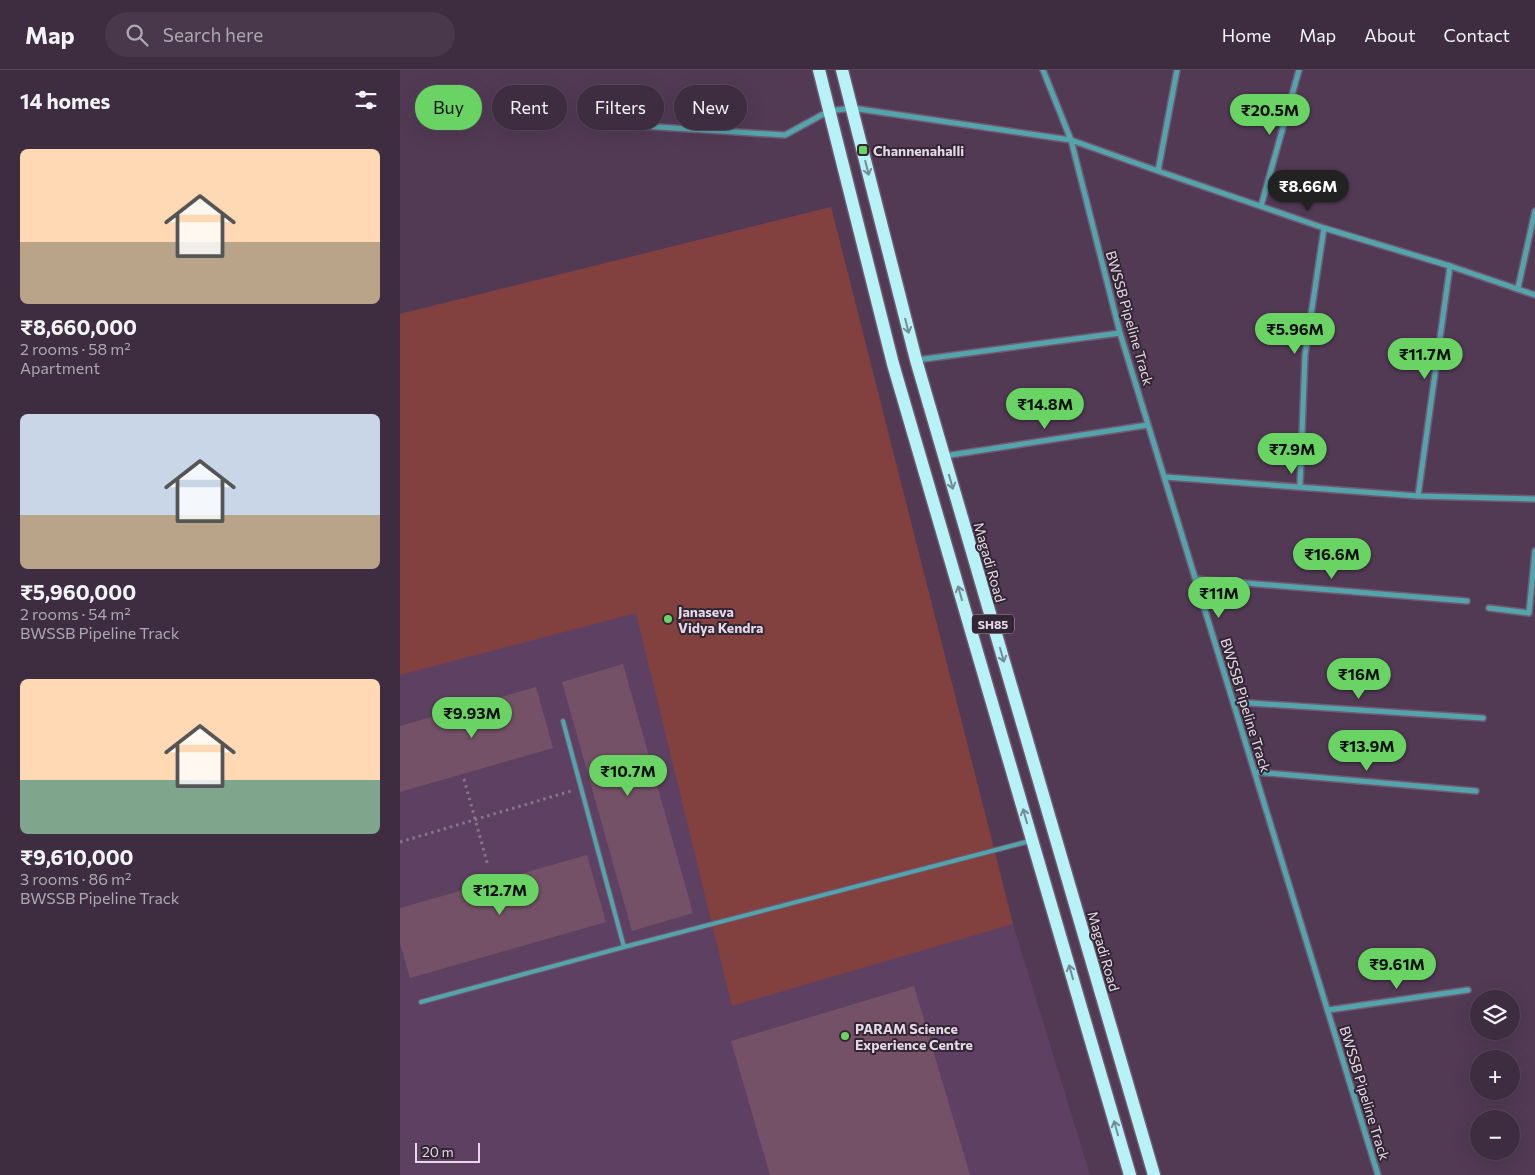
<!DOCTYPE html>
<html lang="en">
<head>
<meta charset="utf-8">
<style>
  :root { --surface:#3e2c40; --page:#49384b; --text:#f1f3f6; --muted:#ada7b1; --line:#574859; --accent:#69d464 }
  body { margin:0; font-family:Commissioner,sans-serif; background:var(--page); color:var(--text); height:100vh; display:flex; flex-direction:column; font-size:19px; white-space:nowrap }
  * { box-sizing:border-box; margin:0 }
  p { font-size:16px; color:var(--muted) }
  .icon { flex:none; width:28px; height:28px; fill:none; stroke:currentColor; stroke-width:2; stroke-linecap:round; stroke-linejoin:round }
  .map { position:relative; flex:1; overflow:hidden }
  .details { display:flex; flex-direction:column; background:var(--surface); width:400px }
  .details>* { flex:none }
  .top-card { position:absolute; left:15px; top:15px; width:475px; height:45px; display:flex; gap:10px }
  .controls { position:absolute; left:1070px; top:920px; display:grid; gap:10px }
  .controls a { display:grid; place-items:center; width:50px; height:50px; border-radius:50%; background:var(--surface); box-shadow:0 5px 20px #0002,0 0 0 1px var(--line); font-size:25px }
  .scale { position:absolute; left:15px; bottom:12px; width:65px; box-sizing:border-box; padding-left:5px; border:2px solid #e7d8e9; border-top:0; font-size:14px; line-height:18px; white-space:nowrap; color:#e7d8e9; -webkit-text-stroke:4px #312632; paint-order:stroke }
  .price { position:absolute; translate:-50% -42px; padding:0 11px; border-radius:18px; background:var(--accent); color:#111; font-size:16px; line-height:32px; filter:drop-shadow(0 1px 2px #0008) }
  .price::after { content:''; position:absolute; left:50%; top:30px; width:15px; height:11px; margin-left:-8px; background:inherit; clip-path:polygon(0 0,100% 0,50% 100%) }
  .price.selected { background:#222; color:#fff }
  ul { padding:0; list-style:none }
  li { display:grid; align-content:center; gap:10px; height:265px; padding:0 20px }
  li span { display:grid; place-items:center; height:155px; border-radius:8px; color:#555 }
  li>.icon { margin-inline-start:auto }
  span .icon { width:90px; height:90px; fill:#fffc; stroke-width:1 }
  li b { font-size:21px }
  h2 { display:flex; justify-content:space-between; align-items:center; height:60px; padding:0 20px; font-size:21px }
  .tag { padding:0 18px; border-radius:22px; background:var(--surface); box-shadow:0 5px 20px #0002,0 0 0 1px var(--line); font-size:18px; line-height:45px }
  .tag.selected { background:var(--accent); color:#111 }
  header { display:flex; align-items:center; gap:30px; box-sizing:border-box; height:70px; padding:0 25px; background:var(--surface); border-bottom:1px solid var(--line) }
  header strong { font-size:24px }
  nav { display:flex; gap:28px; margin-inline-start:auto; font-size:18px }
  .search { width:350px; height:45px; background:var(--page); display:flex; align-items:center; gap:12px; box-sizing:border-box; padding:0 18px; border-radius:28px; color:var(--muted); font-size:19px }
  main { display:flex; flex:1; min-height:0 }
  .map>svg:first-child { display:block }
  .built { fill:#5e4162 }
  .green { fill:#82403f }
  .building { fill:#745166 }
  .lines { fill:none; stroke-linecap:round; stroke-linejoin:round }
  .lane-casing { stroke:#705a73; stroke-width:6 }
  .street-casing { stroke:#705a73; stroke-width:8 }
  .primary-casing { stroke:#705a73; stroke-width:15 }
  .path { stroke:#89748b; stroke-width:3; stroke-dasharray:2.5 4; stroke-linecap:butt }
  .lane { stroke:#53a4ab; stroke-width:4 }
  .street { stroke:#53a4ab; stroke-width:5 }
  .primary { stroke:#b7f2f7; stroke-width:12 }
  .oneway { stroke:#748c94 }
  .poi-dot { fill:#69d464; stroke:#312632; stroke-width:2 }
  .labels { text-anchor:middle; dominant-baseline:central; stroke-width:4; stroke-linejoin:round; paint-order:stroke }
  .shield { fill:#312632; stroke:#b0a3b2; stroke-width:1 }
  .shield-label { font-size:12px; font-weight:bold; fill:#e7d8e9 }
  .poi-label { font-size:14px; font-weight:bold; fill:#e7d8e9; stroke:#312632; text-anchor:start }
  .street-label { font-size:14px; fill:#e7d8e9; stroke:#312632 }
</style>
</head>
<body>
<header>
<strong>Map</strong>
<div class="search"><svg class="icon" aria-label="search" viewBox="0 0 24 24"><circle cx="10" cy="10" r="6"/><path d="M15 15l6 6"/></svg>Search here</div>
<nav><a>Home</a><a>Map</a><a>About</a><a>Contact</a></nav>
</header>
<main>
<section class="details">
<h2>14 homes<svg class="icon" aria-label="filters" viewBox="0 0 24 24"><path d="M4 7h16M4 17h16"/><circle cx="9" cy="7" r="2"/><circle cx="15" cy="17" r="2"/></svg></h2>
<ul>
<li><span style="background:linear-gradient(#ffd9b3 60%,#b9a48a 0)"><svg class="icon" aria-label="home" viewBox="0 0 24 24"><path d="M3 11l9-7 9 7M6 9v11h12V9"/></svg></span><div><b>₹8,660,000</b><p>2 rooms · 58 m²</p><p>Apartment</p></div></li>
<li><span style="background:linear-gradient(#c9d6e8 65%,#b9a48a 0)"><svg class="icon" aria-label="home" viewBox="0 0 24 24"><path d="M3 11l9-7 9 7M6 9v11h12V9"/></svg></span><div><b>₹5,960,000</b><p>2 rooms · 54 m²</p><p>BWSSB Pipeline Track</p></div></li>
<li><span style="background:linear-gradient(#ffd9b3 65%,#7fa58c 0)"><svg class="icon" aria-label="home" viewBox="0 0 24 24"><path d="M3 11l9-7 9 7M6 9v11h12V9"/></svg></span><div><b>₹9,610,000</b><p>3 rooms · 86 m²</p><p>BWSSB Pipeline Track</p></div></li>
</ul>
</section>
<div class="map">
<svg width="1135" height="1105" viewBox="0 0 1135 1105">
  <rect width="100%" height="100%" fill="#523a55"/>
  <path class="built" d="M431,137L613,854L690,1105H0V244Z"/>
  <path class="green" d="M431,137L613,854L332,936L236,543L0,605V244Z"/>
  <path class="building" d="M223,594L293,843L232,861L162,612Z
    M136,617L153,678L0,722V656Z
    M187,785L206,852L10,908L0,873V838Z
    M514,916L570,1105H370L331,971Z"/>
  <g class="lines">
    <defs>
      <path id="lane" d="M224,877L630,771
        M21,932L224,877L163,651"/>
      <path id="street" d="M643,0L671,70L720,263L978,1105
        M777,0L758,101L924,158L1050,196L1135,225
        M242,56L385,65L429,41L452,38L671,70L758,101
        M861,136L899,0
        M1118,218L1135,141
        M517,290L720,263
        M544,386L748,355
        M765,407L1018,426L1135,429
        M900,416L905,285L924,158
        M1018,426L1050,196
        M796,509L1067,531
        M1089,538L1129,543L1135,481
        M834,632L1083,648
        M855,702L1076,721
        M928,940L1068,920"/>
      <path id="primary" d="M419,0L493,294L730,1105
        M442,0L516,290L754,1105"/>
    </defs>
    <use href="#lane" class="lane-casing"/>
    <use href="#street" class="street-casing"/>
    <use href="#primary" class="primary-casing"/>
    <path class="path" d="M64,709L88,796
      M0,772L171,721"/>
    <use href="#lane" class="lane"/>
    <use href="#street" class="street"/>
    <use href="#primary" class="primary"/>
  </g>
  <defs><path id="oneway-shaft" d="M-6 0H5M1.5-3L5.5 0L1.5 3" fill="none" stroke-width="1.6" stroke-linecap="round" stroke-linejoin="round" transform="scale(1.25)"/></defs>
  <g class="oneway">
    <use href="#oneway-shaft" transform="translate(467 98) rotate(76)"/>
    <use href="#oneway-shaft" transform="translate(507 256) rotate(76)"/>
    <use href="#oneway-shaft" transform="translate(551 412) rotate(74)"/>
    <use href="#oneway-shaft" transform="translate(560 523) rotate(-106)"/>
    <use href="#oneway-shaft" transform="translate(602 585) rotate(74)"/>
    <use href="#oneway-shaft" transform="translate(625 746) rotate(-106)"/>
    <use href="#oneway-shaft" transform="translate(671 902) rotate(-106)"/>
    <use href="#oneway-shaft" transform="translate(716 1058) rotate(-106)"/>
  </g>
  <g class="poi-dot">
    <rect x="458" y="75" width="10" height="10" rx="2.5"/>
    <circle cx="268" cy="549" r="5"/>
    <circle cx="445" cy="966" r="5"/>
  </g>
  <g class="labels">
    <rect class="shield" x="572" y="544.5" width="42" height="19" rx="4"/>
    <g class="shield-label">
      <text x="593" y="554">SH85</text>
    </g>
    <g class="poi-label">
      <text x="473" y="80">Channenahalli</text>
      <text x="278" y="541">Janaseva<tspan x="278" dy="16">Vidya Kendra</tspan></text>
      <text x="455" y="958">PARAM Science<tspan x="455" dy="16">Experience Centre</tspan></text>
    </g>
    <g class="street-label">
      <text transform="translate(730 248) rotate(74)">BWSSB Pipeline Track</text>
      <text transform="translate(590 492) rotate(74)">Magadi Road</text>
      <text transform="translate(846 635) rotate(73)">BWSSB Pipeline Track</text>
      <text transform="translate(704 881) rotate(74)">Magadi Road</text>
      <text transform="translate(965 1023) rotate(73)">BWSSB Pipeline Track</text>
    </g>
  </g>
</svg>
<div class="controls">
<a><svg class="icon" aria-label="layers" viewBox="0 0 24 24"><path d="M12 4l9 5-9 5-9-5zM3 14l9 5 9-5"/></svg></a>
<a>+</a>
<a>−</a>
</div>
<div class="scale">20 m</div>
<b class="price" style="left:870px;top:66px">₹20.5M</b>
<b class="price selected" style="left:908px;top:142px">₹8.66M</b>
<b class="price" style="left:895px;top:285px">₹5.96M</b>
<b class="price" style="left:1025px;top:310px">₹11.7M</b>
<b class="price" style="left:645px;top:360px">₹14.8M</b>
<b class="price" style="left:892px;top:405px">₹7.9M</b>
<b class="price" style="left:932px;top:510px">₹16.6M</b>
<b class="price" style="left:819px;top:549px">₹11M</b>
<b class="price" style="left:959px;top:630px">₹16M</b>
<b class="price" style="left:72px;top:669px">₹9.93M</b>
<b class="price" style="left:967px;top:702px">₹13.9M</b>
<b class="price" style="left:228px;top:727px">₹10.7M</b>
<b class="price" style="left:100px;top:846px">₹12.7M</b>
<b class="price" style="left:997px;top:920px">₹9.61M</b>
<div class="top-card">
<a class="tag selected">Buy</a>
<a class="tag">Rent</a>
<a class="tag">Filters</a>
<a class="tag">New</a>
</div>
</div>
</main>
</body>
</html>
